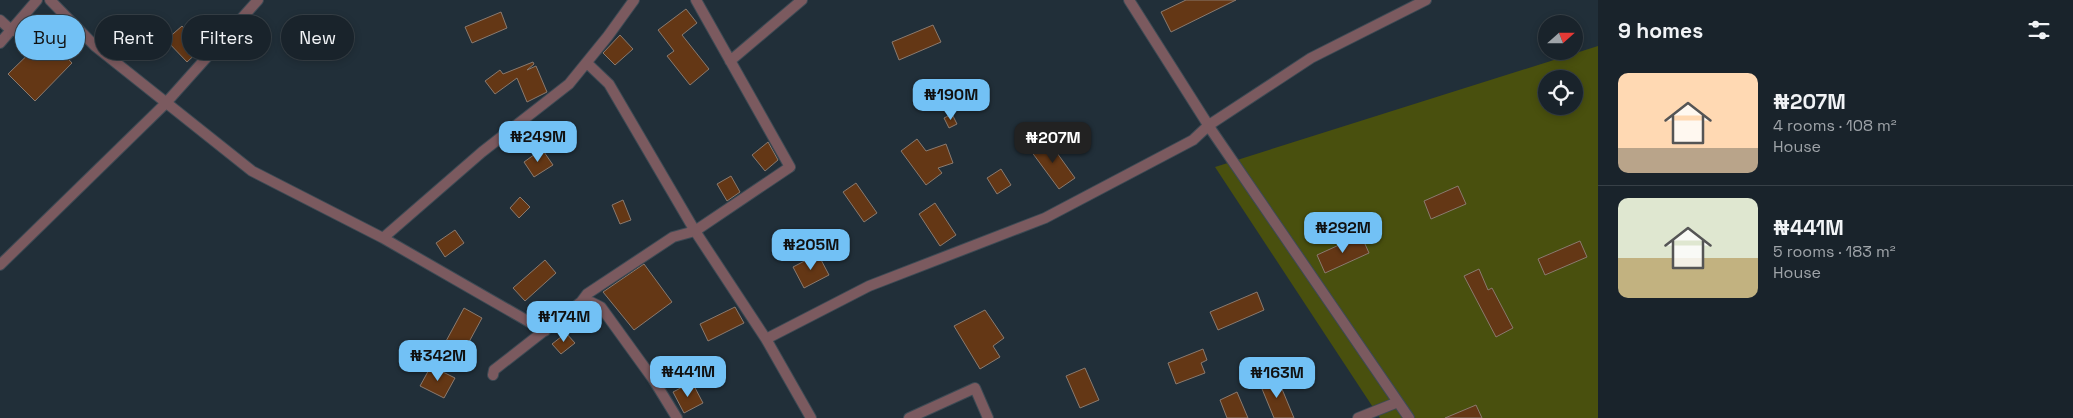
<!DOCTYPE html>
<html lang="en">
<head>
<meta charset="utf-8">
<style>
  :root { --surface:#19232b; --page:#222b33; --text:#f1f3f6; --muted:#9fa4a9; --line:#374047; --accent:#72c1f5 }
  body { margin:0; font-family:"Space Grotesk",sans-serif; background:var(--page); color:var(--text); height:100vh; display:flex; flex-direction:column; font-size:19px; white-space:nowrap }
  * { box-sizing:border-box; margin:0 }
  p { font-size:16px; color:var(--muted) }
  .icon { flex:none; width:28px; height:28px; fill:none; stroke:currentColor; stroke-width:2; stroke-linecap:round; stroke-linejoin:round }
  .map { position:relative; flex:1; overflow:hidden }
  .details { display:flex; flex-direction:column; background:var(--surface); width:475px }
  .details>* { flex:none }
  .guide { position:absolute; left:15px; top:15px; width:475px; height:45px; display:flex; gap:10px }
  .needle { width:32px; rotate:69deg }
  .buttons { position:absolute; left:1538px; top:15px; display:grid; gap:10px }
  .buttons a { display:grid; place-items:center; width:45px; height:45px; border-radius:50%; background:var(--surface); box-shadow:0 2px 8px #0003,0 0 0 1px var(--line); font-size:25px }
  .price { position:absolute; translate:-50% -42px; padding:0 11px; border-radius:10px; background:var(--accent); color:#111; font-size:16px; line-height:32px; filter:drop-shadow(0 1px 2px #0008) }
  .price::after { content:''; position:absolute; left:50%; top:30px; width:15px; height:11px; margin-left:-8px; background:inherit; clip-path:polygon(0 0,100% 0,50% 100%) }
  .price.active { background:#222; color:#fff }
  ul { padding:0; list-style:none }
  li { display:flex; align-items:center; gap:15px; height:125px; padding:0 20px }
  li+li { border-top:1px solid var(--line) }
  li span { display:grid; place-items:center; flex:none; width:140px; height:100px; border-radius:10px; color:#555 }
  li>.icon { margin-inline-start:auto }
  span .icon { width:60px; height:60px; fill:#fffc; stroke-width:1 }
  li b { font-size:21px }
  h2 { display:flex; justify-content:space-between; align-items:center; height:60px; padding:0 20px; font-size:21px }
  .chip { padding:0 18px; border-radius:22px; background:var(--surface); box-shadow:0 2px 8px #0003,0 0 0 1px var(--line); font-size:18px; line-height:45px }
  .chip.active { background:var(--accent); color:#111 }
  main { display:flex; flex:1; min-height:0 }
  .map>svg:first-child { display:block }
  .green { fill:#49500e; fill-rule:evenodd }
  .building { fill:#643715; stroke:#8a7a6f }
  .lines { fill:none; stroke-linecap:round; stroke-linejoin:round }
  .street-casing { stroke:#3d4a54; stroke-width:12 }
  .street { stroke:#7b5a5f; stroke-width:10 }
</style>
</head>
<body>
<main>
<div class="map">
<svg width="1598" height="418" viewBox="0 0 1598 418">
  <rect width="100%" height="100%" fill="#212f39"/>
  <path class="green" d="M1598,46V418H1380L1215,167ZM1546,79H1574V106H1546Z"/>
  <path class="building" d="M1186,0H1236L1171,32L1161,12Z
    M686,9L697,23L682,35L709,69L690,85L667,56L674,51L658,30Z
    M501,12L507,28L472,43L465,27Z
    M933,25L941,42L899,60L892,42Z
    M182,26L202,48L187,62L166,40Z
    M620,35L633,49L615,65L603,53Z
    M47,36L72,63L35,101L8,74Z
    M533,62L534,64L527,70L536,66L547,92L527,102L517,78L495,94L485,81L500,70L503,74Z
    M952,114L957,124L949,128L944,118Z
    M917,139L926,151L946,144L953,163L938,168L942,173L926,185L901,151Z
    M1047,139L1075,178L1059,189L1031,151Z
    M768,142L778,160L765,171L752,155Z
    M542,149L553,165L534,177L524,162Z
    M1001,169L1011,185L997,194L987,178Z
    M731,176L740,192L727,201L717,184Z
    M856,183L877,213L864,222L843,192Z
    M1458,186L1466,204L1431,219L1424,201Z
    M520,197L530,207L519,218L510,208Z
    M623,200L631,220L620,224L612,205Z
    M935,203L956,235L940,246L919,214Z
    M455,230L464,243L445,257L436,243Z
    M1361,235L1369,253L1325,273L1317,255Z
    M1580,241L1587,257L1545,275L1538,259Z
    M818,254L829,275L804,288L793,267Z
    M545,260L556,273L525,301L513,288Z
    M644,264L672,302L634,330L603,292Z
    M1479,269L1488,290L1492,288L1513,328L1496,337L1464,276Z
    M1257,292L1264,310L1218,330L1210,312Z
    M735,307L744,323L708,341L700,324Z
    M464,308L482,318L463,353L445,343Z
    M985,310L1004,338L993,346L1000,357L980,369L954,326Z
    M566,333L575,343L561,354L552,344Z
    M1203,349L1207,360L1201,363L1205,373L1176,384L1168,363Z
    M431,366L455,378L444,398L420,386Z
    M1085,368L1099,400L1080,408L1066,376Z
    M1277,377L1294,418H1274L1260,384Z
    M692,382L703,403L684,413L673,392Z
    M1237,392L1248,418H1227L1220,400Z
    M1476,405L1482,418H1445Z"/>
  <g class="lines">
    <defs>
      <path id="street" d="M50,0L95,46L252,171L383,238L545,331
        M1129,0L1212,131L1409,418
        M0,20L12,31
        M0,43L37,0
        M730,61L802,0
        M587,63L609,84L695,231L766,339L811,418
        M383,238L482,152L569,84L608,36L634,0
        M0,265L165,104L258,0
        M581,302L587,294L673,237L695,231L790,167L696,0
        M766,339L869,286L1045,218L1193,140L1209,125L1311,58L1426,0
        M493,375L494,370L581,302H591L601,307L653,379L677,418
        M909,418L975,388L988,418
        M1358,418L1398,402"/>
    </defs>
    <use href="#street" class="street-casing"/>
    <use href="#street" class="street"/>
  </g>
</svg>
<div class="buttons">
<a><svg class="needle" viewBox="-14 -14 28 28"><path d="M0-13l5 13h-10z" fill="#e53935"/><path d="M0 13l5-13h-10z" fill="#9fa4a9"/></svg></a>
<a><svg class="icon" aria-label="locate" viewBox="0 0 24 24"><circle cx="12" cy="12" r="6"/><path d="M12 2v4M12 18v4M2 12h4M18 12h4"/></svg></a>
</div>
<b class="price" style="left:951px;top:121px">₦190M</b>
<b class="price" style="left:538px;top:163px">₦249M</b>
<b class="price active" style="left:1053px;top:164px">₦207M</b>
<b class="price" style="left:1343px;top:254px">₦292M</b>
<b class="price" style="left:811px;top:271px">₦205M</b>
<b class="price" style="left:564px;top:343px">₦174M</b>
<b class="price" style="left:438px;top:382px">₦342M</b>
<b class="price" style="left:688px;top:398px">₦441M</b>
<b class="price" style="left:1277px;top:399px">₦163M</b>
<div class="guide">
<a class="chip active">Buy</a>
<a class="chip">Rent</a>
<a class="chip">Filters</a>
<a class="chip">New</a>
</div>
</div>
<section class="details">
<h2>9 homes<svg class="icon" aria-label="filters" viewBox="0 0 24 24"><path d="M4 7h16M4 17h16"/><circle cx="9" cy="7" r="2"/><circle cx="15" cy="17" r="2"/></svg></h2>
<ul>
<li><span style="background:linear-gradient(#ffd9b3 75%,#b9a48a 0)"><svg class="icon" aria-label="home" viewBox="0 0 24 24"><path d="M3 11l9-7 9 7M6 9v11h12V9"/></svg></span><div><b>₦207M</b><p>4 rooms · 108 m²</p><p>House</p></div></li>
<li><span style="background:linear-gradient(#dfe7d0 60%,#c2b280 0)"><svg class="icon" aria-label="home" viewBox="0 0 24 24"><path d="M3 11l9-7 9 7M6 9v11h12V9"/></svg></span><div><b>₦441M</b><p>5 rooms · 183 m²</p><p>House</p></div></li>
</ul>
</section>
</main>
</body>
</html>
